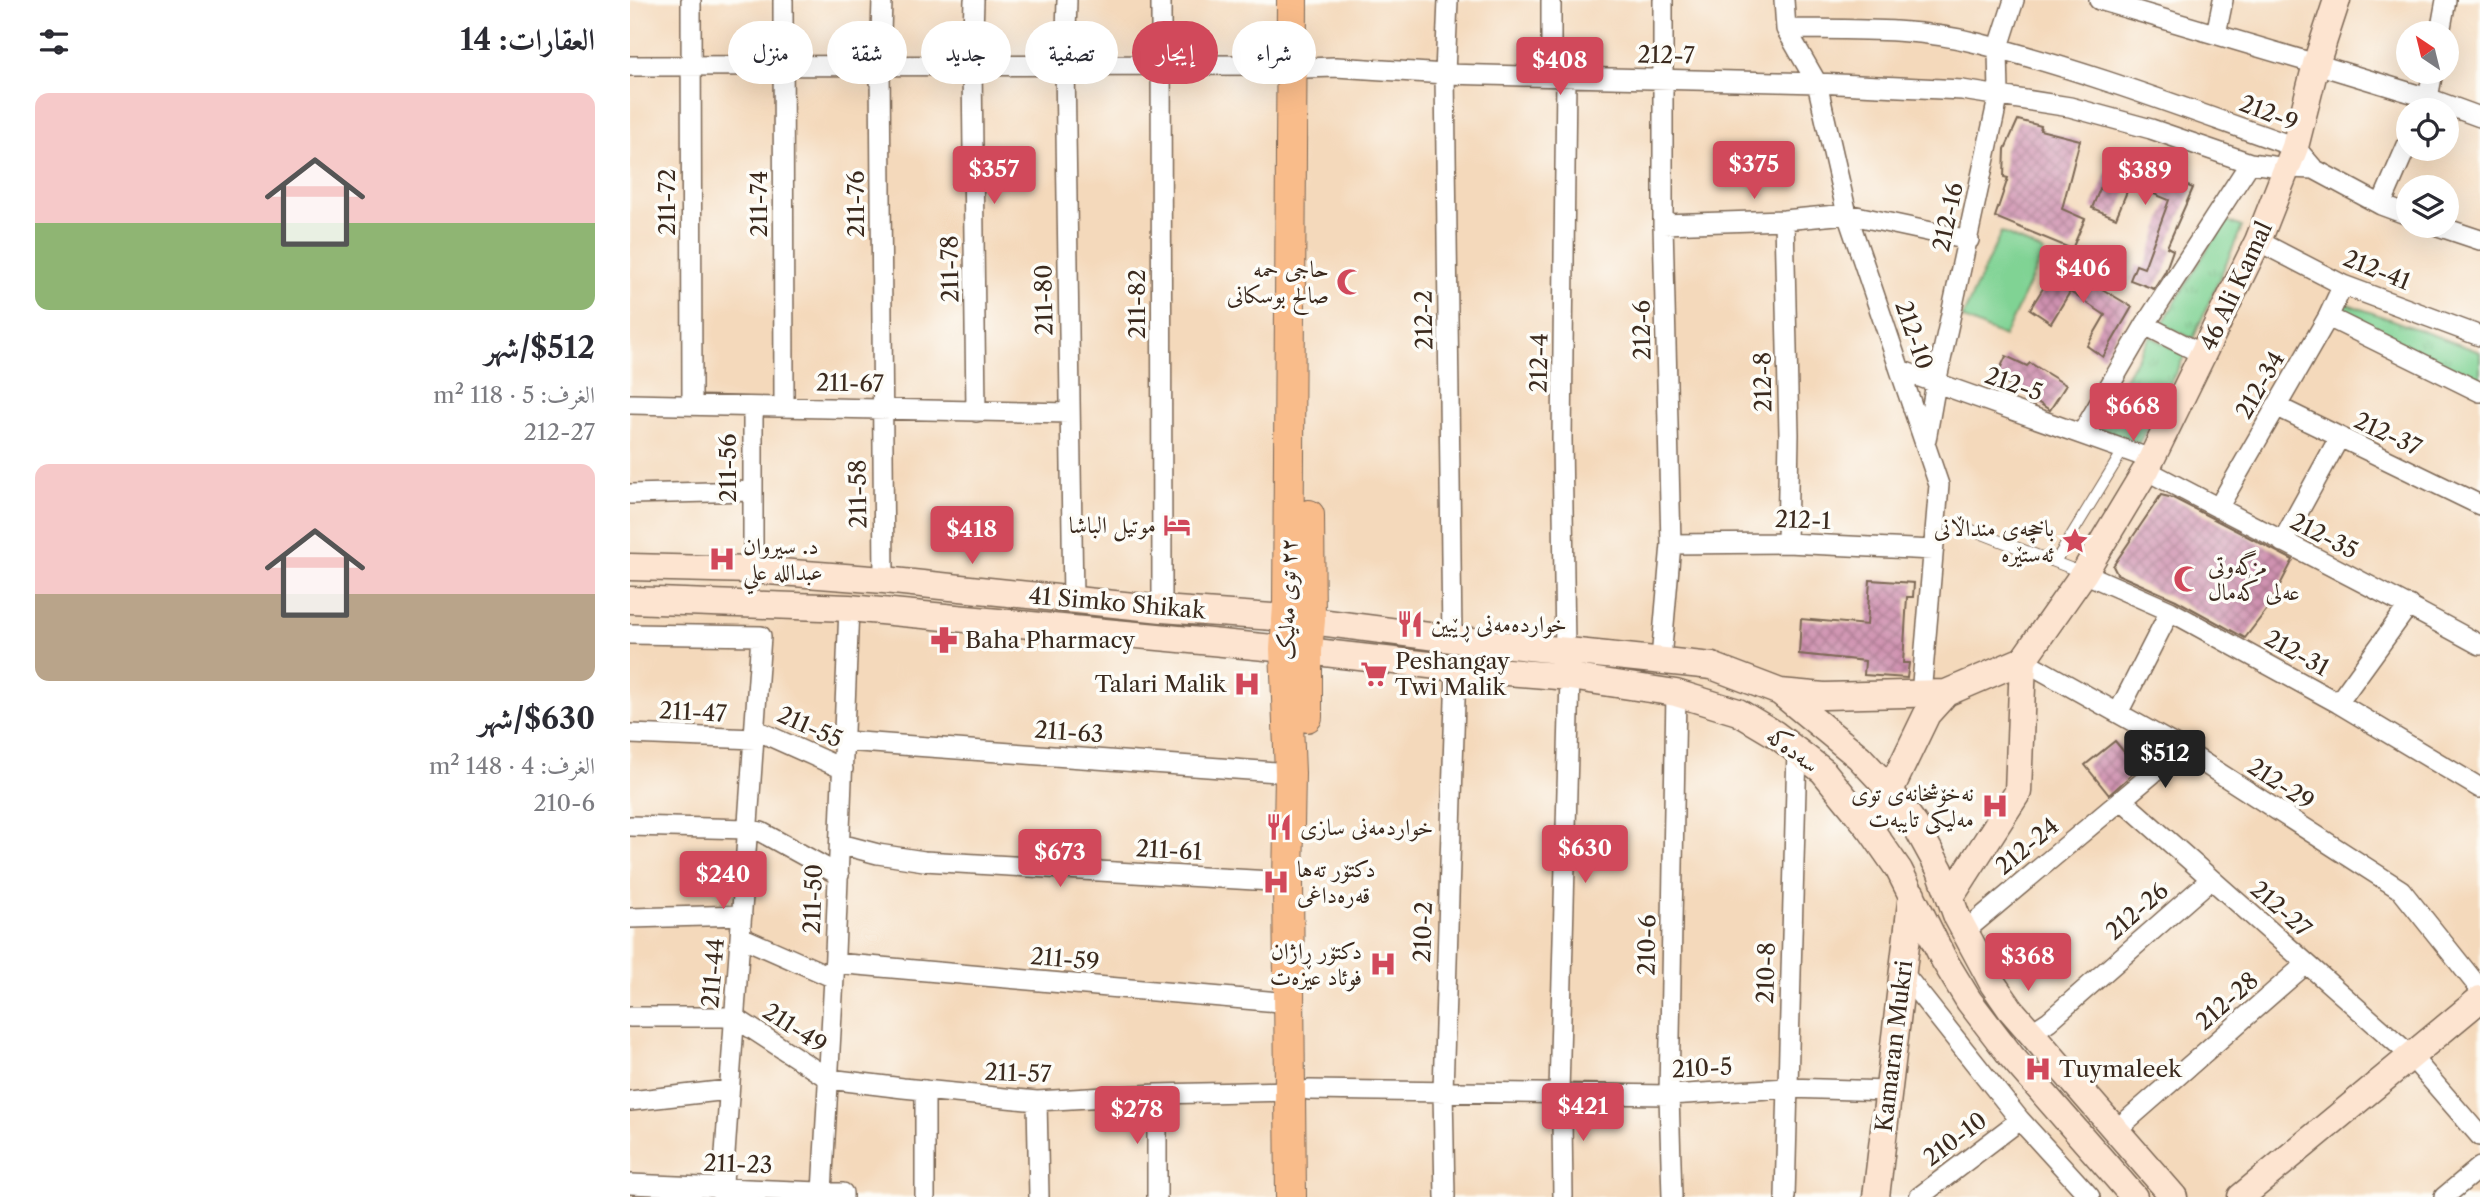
<!DOCTYPE html>
<html lang="ar">
<head>
<meta charset="utf-8">
<style>
  :root { --surface:#fff; --page:#f2f2f3; --text:#2b2b33; --muted:#7c7c81; --accent:#d1495b }
  body { margin:0; font-family:"Libre Caslon Text",Amiri,serif; background:var(--page); color:var(--text); direction:rtl; height:100vh; display:flex; flex-direction:column; font-size:26px; white-space:nowrap }
  * { box-sizing:border-box; margin:0 }
  p { font-size:23px; color:var(--muted) }
  .icon { flex:none; width:38px; height:38px; fill:none; stroke:currentColor; stroke-width:2; stroke-linecap:round; stroke-linejoin:round }
  .map { position:relative; flex:1; overflow:hidden; direction:ltr }
  .side { display:flex; flex-direction:column; background:var(--surface); width:630px }
  .side>* { flex:none }
  .guide { position:absolute; left:21px; top:21px; width:665px; height:63px; direction:rtl; display:flex; gap:14px }
  .needle { width:46px; rotate:325deg }
  .tools { position:absolute; left:1766px; top:21px; display:grid; gap:14px }
  .tools a { display:grid; place-items:center; width:63px; height:63px; border-radius:50%; background:var(--surface); box-shadow:0 7px 28px #0002; font-size:35px }
  .price { position:absolute; translate:-50% -60px; padding:0 16px; border-radius:7px; background:var(--accent); color:#fff; font-size:23px; line-height:46px; filter:drop-shadow(0 2px 4px #0008) }
  .price::after { content:''; position:absolute; left:50%; top:42px; width:21px; height:16px; margin-left:-10px; background:inherit; clip-path:polygon(0 0,100% 0,50% 100%) }
  .price.selected { background:#222; color:#fff }
  ul { padding:0; list-style:none }
  li { display:grid; align-content:center; gap:14px; height:371px; padding:0 35px }
  li span { display:grid; place-items:center; height:217px; border-radius:14px; color:#555 }
  li>.icon { margin-inline-start:auto }
  span .icon { width:126px; height:126px; fill:#fffc; stroke-width:1 }
  li b { font-size:30px }
  h2 { display:flex; justify-content:space-between; align-items:center; height:84px; padding:0 35px; font-size:30px }
  .tag { padding:0 24px; border-radius:32px; background:var(--surface); box-shadow:0 7px 28px #0002; font-size:24px; line-height:63px }
  .tag.selected { background:var(--accent); color:#fff }
  main { display:flex; flex:1; min-height:0 }
  .map>svg:first-child { display:block }
  .park { fill:url(#park-tufts); stroke:#5e7e59; stroke-width:2 }
  .garden { fill:#80d394; stroke:#5e7e59; stroke-width:2 }
  .building { fill:url(#building-cross-hatch) }
  .lines { fill:none; stroke-linecap:round; stroke-linejoin:round }
  .lane-casing { stroke:#7c6755; stroke-width:12 }
  .street-casing { stroke:#7c6755; stroke-width:22 }
  .secondary-casing { stroke:#7c6755; stroke-width:29 }
  .primary-casing { stroke:#7c6755; stroke-width:32 }
  .lane { stroke:#fff; stroke-width:10 }
  .street { stroke:#fff; stroke-width:19 }
  .secondary { stroke:#fde4d0; stroke-width:26 }
  .primary { stroke:#f9bc8a; stroke-width:30 }
  .labels { text-anchor:middle; dominant-baseline:central; stroke-width:7; stroke-linejoin:round; paint-order:stroke }
  .street-label { font-size:23px; fill:#3b2a1e; stroke:#fdfcf7 }
  .poi-label { font-size:23px; fill:#3b2a1e; stroke:#fdfcf7; text-anchor:start }
</style>
</head>
<body>
<main>
<div class="map">
<svg width="1850" height="1197" viewBox="0 0 1850 1197">
  <defs>
    <pattern id="park-tufts" width="24" height="20" patternUnits="userSpaceOnUse" patternTransform="scale(1.75)"><rect width="24" height="20" fill="#80d394"/><path d="M3 7l-1-3M5 7V3M7 7l1-3M15 17l-1-3M17 17v-4M19 17l1-3" fill="none" stroke="#70b57f"/></pattern>
    <pattern id="building-cross-hatch" width="8" height="8" patternUnits="userSpaceOnUse" patternTransform="scale(1.75)"><rect width="8" height="8" fill="#cf92b0"/><path d="M0 0l8 8M0 8l8-8" fill="none" stroke="#a9778f"/></pattern>
  </defs>
  <rect width="100%" height="100%" fill="#fdfcf7"/>
  <filter id="ink" filterUnits="userSpaceOnUse"><feTurbulence type="fractalNoise" baseFrequency=".0143" numOctaves="2"/><feDisplacementMap in="SourceGraphic" scale="14" xChannelSelector="R" yChannelSelector="G"/><feConvolveMatrix kernelMatrix="1 2 1 2 8 2 1 2 1" color-interpolation-filters="sRGB"/></filter>
  <filter id="wash" filterUnits="userSpaceOnUse"><feTurbulence type="fractalNoise" baseFrequency=".00686" numOctaves="4" result="noise"/><feDisplacementMap in="SourceGraphic" scale="28" xChannelSelector="R" yChannelSelector="G"/><feGaussianBlur stdDeviation="1.57" result="paint"/><feColorMatrix in="noise" values="0 0 0 0 0 0 0 0 0 0 0 0 0 0 0 0 0 1.4 0 .05"/><feComposite in="paint" operator="in"/></filter>
  <g filter="url(#wash)">
    <rect width="100%" height="100%" fill="#f4d9bb"/>
    <path class="park" d="M1595,220L1612,227L1563,339L1532,324Z
      M1715,303L1850,352V381L1711,314Z
      M1520,336L1555,355L1509,443L1466,427Z"/>
    <path class="garden" d="M1371,232L1414,252L1374,337L1332,318Z"/>
    <g id="blocks">
      <path class="building" d="M1388,120L1411,126L1410,130L1450,140L1432,209L1455,219L1442,249L1365,217L1378,178L1374,177L1375,149Z
        M1492,152L1541,172L1538,178L1563,188L1537,247L1543,250L1535,272L1524,289L1500,280L1506,265L1514,268L1539,200L1500,184L1486,218L1462,208L1484,154L1491,156Z
        M1429,263L1502,307L1473,357L1457,346L1475,315L1440,292L1421,323L1400,309Z
        M1376,356L1397,366L1400,363L1436,385L1420,410L1382,386L1365,380Z
        M1531,495L1543,498L1663,560L1638,608L1615,638L1546,600L1487,574L1483,566Z
        M1240,580L1284,583L1283,597H1277L1273,663H1279L1277,678L1234,675L1235,661L1169,654L1171,619L1237,625Z
        M1485,741L1508,769L1479,795L1455,765Z"/>
    </g>
  </g>
  <g filter="url(#ink)">
    <use href="#blocks" fill-opacity="0" stroke="#7c6755" stroke-width="2"/>
    <g class="lines">
      <defs>
        <path id="lane" d="M1342,530L1453,573
          M1425,562L1494,449"/>
        <path id="street" d="M61,0L62,405
          M153,0L154,407
          M252,0L250,66L254,580
          M344,0L342,65L346,412
          M437,0L435,65L443,600
          M531,0L532,609
          M818,0L815,74L822,639
          M1154,0L1156,29L1187,83L1217,214L1309,485L1291,695
          M1469,0L1686,64L1798,98L1850,117
          M1156,29C1219,30 1285,27 1347,43C1455,70 1559,110 1665,147L1684,169L1751,205L1778,215
          M1810,33L1816,0
          M1586,34L1593,0
          M0,66L664,65
          M674,68L706,67L815,74L1187,83L1332,90L1440,107L1521,129L1620,163L1657,168L1684,169
          M921,76V0
          M1794,108L1798,98L1803,72
          M1751,205L1778,143
          M1154,220L1159,434L1157,543
          M1033,224L1154,220L1217,214L1339,240
          M1808,226L1850,240
          M1628,241L1713,285L1850,336
          M1698,317L1850,392
          M1515,325L1574,355
          M1270,370L1521,459
          M0,404L440,413
          M1646,406L1850,505
          M123,408V570
          M1452,433L1515,325L1620,163
          M1296,440L1306,383L1369,94L1368,50L1384,0
          M1516,470C1627,529 1740,584 1850,645
          M0,494L122,491
          M1588,508L1698,317L1713,285
          M1652,542L1709,438
          M1041,544L1157,543L1303,550
          M1454,573L1540,611L1708,703L1850,788
          M0,634L131,636L92,1197
          M935,649L932,439L936,77
          M1031,659L1041,544L1033,224V0
          M1393,660L1552,749L1771,890L1850,989
          M1708,703L1779,605
          M1488,713L1540,611
          M126,730L213,769
          M0,734L125,739
          M215,741L660,773
          M1492,800L1779,1054L1850,1136
          M0,826L118,829L131,832L209,875
          M210,844L248,854L294,861L658,882
          M0,918L112,915
          M1335,931L1552,749
          M111,937L204,978
          M205,963L660,1003
          M1274,974L1390,1120L1460,1197
          M0,1017H104L199,1079L273,1088L407,1101L527,1094L661,1091
          M1401,1033L1419,1021L1580,880
          M295,1090V1197
          M679,1090L1039,1095L1157,1088L1258,1091
          M527,1094V1197
          M0,1101L98,1090
          M407,1101L409,1197
          M1486,1130L1676,964
          M0,1184L213,1193V1197
          M192,1192L204,978L219,608
          M815,1197L813,1091L826,668
          M933,1197L932,1120L929,1092L940,677
          M1042,1197L1039,1095L1046,693
          M1155,1197L1167,750
          M1289,1197L1390,1120
          M1814,1197L1850,1167"/>
        <path id="secondary" d="M0,567L123,570L254,580L532,609L658,618L822,639L1082,666L1150,692L1229,757L1259,789L1287,828L1310,870L1327,917L1363,984L1381,1010L1544,1197
          M0,600L219,608L677,651L826,668L940,677L1046,693L1108,712L1145,734L1193,771L1241,830L1269,870L1314,960L1339,1001L1381,1056L1504,1197
          M1150,692L1194,696L1316,693
          M1241,830L1297,714L1316,693L1393,660L1454,573L1516,470L1628,241L1665,147L1686,64L1707,0
          M1320,898L1388,792L1393,660
          M1246,1197L1282,894
          M1611,1197L1850,999"/>
        <path id="primary" d="M677,717V651L680,620L679,515
          M661,1197L658,882L660,773L655,649L658,606L662,0"/>
      </defs>
      <use href="#lane" class="lane-casing"/>
      <use href="#street" class="street-casing"/>
      <use href="#secondary" class="secondary-casing"/>
      <use href="#primary" class="primary-casing"/>
      <use href="#lane" class="lane"/>
      <use href="#street" class="street"/>
      <use href="#secondary" class="secondary"/>
      <use href="#primary" class="primary"/>
    </g>
  </g>
  <defs>
    <symbol id="mosque-bare" viewBox="-9 -9 18 18"><path d="M3.5-4.9A6 6 0 1 0 3.5 4.9A5 5 0 1 1 3.5-4.9Z" fill="#d1495b" stroke="#fdfcf7" stroke-width="2.5" paint-order="stroke"/></symbol>
    <symbol id="hotel-bare" viewBox="-9 -9 18 18"><path d="M-6-4.5h1.5V1H6V5H4.5V3h-9V5H-6ZM-4 0a1.8 1.8 0 1 1 3.6 0ZM.5 0V-2.5h3Q6-2.5 6 0Z" fill="#d1495b" stroke="#fdfcf7" stroke-width="2.5" paint-order="stroke"/></symbol>
    <symbol id="sight-bare" viewBox="-9 -9 18 18"><path d="M0-6L1.8-2.2L6-1.7L2.9 1.2L3.7 5.4L0 3.3L-3.7 5.4L-2.9 1.2L-6-1.7L-1.8-2.2Z" fill="#d1495b" stroke="#fdfcf7" stroke-width="2.5" paint-order="stroke"/></symbol>
    <symbol id="hospital-bare" viewBox="-9 -9 18 18"><path d="M-5-5h3v3.5h4V-5h3V5h-3V1.5h-4V5h-3Z" fill="#d1495b" stroke="#fdfcf7" stroke-width="2.5" paint-order="stroke"/></symbol>
    <symbol id="restaurant-bare" viewBox="-9 -9 18 18"><path d="M-5-6h1v4h1v-4h1v4h1v-4h1v5L-1.5 .5V6h-2V.5L-5-1ZM5-6V6H3V1.5H1.5Q1.5-4 5-6Z" fill="#d1495b" stroke="#fdfcf7" stroke-width="2.5" paint-order="stroke"/></symbol>
    <symbol id="pharmacy-bare" viewBox="-9 -9 18 18"><path d="M-2-6h4v4h4v4h-4v4h-4v-4h-4v-4h4Z" fill="#d1495b" stroke="#fdfcf7" stroke-width="2.5" paint-order="stroke"/></symbol>
    <symbol id="supermarket-bare" viewBox="-9 -9 18 18"><path d="M-6-5.5h2.5l.6 2H6L4.5 2H-2.5L-4.4-4H-6ZM-1.5 3.2a1.3 1.3 0 1 0 .1 0ZM3 3.2a1.3 1.3 0 1 0 .1 0Z" fill="#d1495b" stroke="#fdfcf7" stroke-width="2.5" paint-order="stroke"/></symbol>
  </defs>
  <g fill-rule="evenodd">
    <use href="#mosque-bare" x="701" y="263" width="38" height="38"/>
    <use href="#hotel-bare" x="528" y="506" width="38" height="38"/>
    <use href="#sight-bare" x="1426" y="522" width="38" height="38"/>
    <use href="#hospital-bare" x="73" y="540" width="38" height="38"/>
    <use href="#mosque-bare" x="1538" y="560" width="38" height="38"/>
    <use href="#restaurant-bare" x="761" y="605" width="38" height="38"/>
    <use href="#pharmacy-bare" x="295" y="621" width="38" height="38"/>
    <use href="#supermarket-bare" x="725" y="655" width="38" height="38"/>
    <use href="#hospital-bare" x="598" y="665" width="38" height="38"/>
    <use href="#hospital-bare" x="1346" y="787" width="38" height="38"/>
    <use href="#restaurant-bare" x="630" y="808" width="38" height="38"/>
    <use href="#hospital-bare" x="627" y="863" width="38" height="38"/>
    <use href="#hospital-bare" x="734" y="945" width="38" height="38"/>
    <use href="#hospital-bare" x="1389" y="1050" width="38" height="38"/>
  </g>
  <g class="labels">
    <g class="street-label">
      <text transform="translate(1036 55) rotate(1)">212-7</text>
      <text transform="translate(1639 113) rotate(21)">212-9</text>
      <text transform="translate(37 202) rotate(-90)">211-72</text>
      <text transform="translate(129 204) rotate(-90)">211-74</text>
      <text transform="translate(226 204) rotate(-90)">211-76</text>
      <text transform="translate(1318 217) rotate(-78)">212-16</text>
      <text transform="translate(320 269) rotate(-91)">211-78</text>
      <text transform="translate(1747 270) rotate(22)">212-41</text>
      <text transform="translate(1606 286) rotate(-65)">46 Ali Kamal</text>
      <text transform="translate(414 300) rotate(-91)">211-80</text>
      <text transform="translate(507 304) rotate(-90)">211-82</text>
      <text transform="translate(794 320) rotate(-91)">212-2</text>
      <text transform="translate(1012 330) rotate(-91)">212-6</text>
      <text transform="translate(1284 335) rotate(71)">212-10</text>
      <text transform="translate(909 363) rotate(-89)">212-4</text>
      <text transform="translate(1133 382) rotate(-91)">212-8</text>
      <text transform="translate(220 383) rotate(1)">211-67</text>
      <text transform="translate(1384 384) rotate(19)">212-5</text>
      <text transform="translate(1630 385) rotate(-60)">212-34</text>
      <text transform="translate(1758 434) rotate(25)">212-37</text>
      <text transform="translate(98 468) rotate(-90)">211-56</text>
      <text transform="translate(228 494) rotate(-91)">211-58</text>
      <text transform="translate(1173 520) rotate(2)">212-1</text>
      <text transform="translate(1694 536) rotate(27)">212-35</text>
      <text transform="translate(657 599) rotate(-89)">٢٢ توی مەلیک</text>
      <text transform="translate(487 603) rotate(5)">41 Simko Shikak</text>
      <text transform="translate(1667 653) rotate(29)">212-31</text>
      <text transform="translate(63 712) rotate(3)">211-47</text>
      <text transform="translate(180 727) rotate(24)">211-55</text>
      <text transform="translate(439 732) rotate(4)">211-63</text>
      <text transform="translate(1163 750) rotate(37)">سەدەکە</text>
      <text transform="translate(1651 784) rotate(33)">212-29</text>
      <text transform="translate(1397 846) rotate(-40)">212-24</text>
      <text transform="translate(539 850) rotate(3)">211-61</text>
      <text transform="translate(183 899) rotate(-88)">211-50</text>
      <text transform="translate(1651 909) rotate(41)">212-27</text>
      <text transform="translate(1507 911) rotate(-41)">212-26</text>
      <text transform="translate(793 932) rotate(-88)">210-2</text>
      <text transform="translate(1017 945) rotate(-89)">210-6</text>
      <text transform="translate(435 959) rotate(5)">211-59</text>
      <text transform="translate(83 973) rotate(-85)">211-44</text>
      <text transform="translate(1136 973) rotate(-88)">210-8</text>
      <text transform="translate(1597 1001) rotate(-41)">212-28</text>
      <text transform="translate(165 1028) rotate(33)">211-49</text>
      <text transform="translate(1264 1046) rotate(-83)">Kamaran Mukri</text>
      <text transform="translate(1072 1068) rotate(-3)">210-5</text>
      <text transform="translate(388 1073) rotate(2)">211-57</text>
      <text transform="translate(1325 1139) rotate(-37)">210-10</text>
      <text transform="translate(108 1164) rotate(2)">211-23</text>
    </g>
    <g class="poi-label">
      <text x="699" y="269" text-anchor="end">حاجی حمه<tspan x="699" dy="26">صالح بوسکانی</tspan></text>
      <text x="526" y="525" text-anchor="end">موتيل الباشا</text>
      <text x="1424" y="528" text-anchor="end">باخچەی منداڵانی<tspan x="1424" dy="26">ئەستێرە</tspan></text>
      <text x="113" y="546">د. سيروان<tspan x="113" dy="26">عبدالله علي</tspan></text>
      <text x="1578" y="566">مزگەوتی<tspan x="1578" dy="26">عەلی کەمال</tspan></text>
      <text x="801" y="624">خواردە‌مە‌نی ڕێبین</text>
      <text x="335" y="640">Baha Pharmacy</text>
      <text x="765" y="661">Peshangay<tspan x="765" dy="26">Twi Malik</tspan></text>
      <text x="596" y="684" text-anchor="end">Talari Malik</text>
      <text x="1344" y="793" text-anchor="end">نەخۆشخانەی توی<tspan x="1344" dy="26">مەلیكی تایبەت</tspan></text>
      <text x="670" y="827">خواردمەنی سازی</text>
      <text x="667" y="869">دکتۆر تەها<tspan x="667" dy="26">قەرەداغی</tspan></text>
      <text x="732" y="951" text-anchor="end">دکتۆر ڕاژان<tspan x="732" dy="26">فوئاد عیزەت</tspan></text>
      <text x="1429" y="1069">Tuymaleek</text>
    </g>
  </g>
</svg>
<div class="tools">
<a><svg class="needle" viewBox="-14 -14 28 28"><path d="M0-13l5 13h-10z" fill="#e53935"/><path d="M0 13l5-13h-10z" fill="#7c7c81"/></svg></a>
<a><svg class="icon" aria-label="locate" viewBox="0 0 24 24"><circle cx="12" cy="12" r="6"/><path d="M12 2v4M12 18v4M2 12h4M18 12h4"/></svg></a>
<a><svg class="icon" aria-label="layers" viewBox="0 0 24 24"><path d="M12 4l9 5-9 5-9-5zM3 14l9 5 9-5"/></svg></a>
</div>
<b class="price" style="left:930px;top:97px">$408</b>
<b class="price" style="left:1124px;top:201px">$375</b>
<b class="price" style="left:364px;top:206px">$357</b>
<b class="price" style="left:1515px;top:207px">$389</b>
<b class="price" style="left:1453px;top:305px">$406</b>
<b class="price" style="left:1503px;top:443px">$668</b>
<b class="price" style="left:342px;top:566px">$418</b>
<b class="price selected" style="left:1535px;top:790px">$512</b>
<b class="price" style="left:955px;top:885px">$630</b>
<b class="price" style="left:430px;top:889px">$673</b>
<b class="price" style="left:93px;top:911px">$240</b>
<b class="price" style="left:1398px;top:993px">$368</b>
<b class="price" style="left:953px;top:1143px">$421</b>
<b class="price" style="left:507px;top:1146px">$278</b>
<div class="guide">
<a class="tag">شراء</a>
<a class="tag selected">إيجار</a>
<a class="tag">تصفية</a>
<a class="tag">جديد</a>
<a class="tag">شقة</a>
<a class="tag">منزل</a>
</div>
</div>
<section class="side">
<h2>العقارات: 14<svg class="icon" aria-label="filters" viewBox="0 0 24 24"><path d="M4 7h16M4 17h16"/><circle cx="9" cy="7" r="2"/><circle cx="15" cy="17" r="2"/></svg></h2>
<ul>
<li><span style="background:linear-gradient(#f6c9c9 60%,#8fb573 0)"><svg class="icon" aria-label="home" viewBox="0 0 24 24"><path d="M3 11l9-7 9 7M6 9v11h12V9"/></svg></span><div><b>$512/شهر</b><p>الغرف: 5 · 118 m²</p><p>212-27</p></div></li>
<li><span style="background:linear-gradient(#f6c9c9 60%,#b9a48a 0)"><svg class="icon" aria-label="home" viewBox="0 0 24 24"><path d="M3 11l9-7 9 7M6 9v11h12V9"/></svg></span><div><b>$630/شهر</b><p>الغرف: 4 · 148 m²</p><p>210-6</p></div></li>
</ul>
</section>
</main>
</body>
</html>
